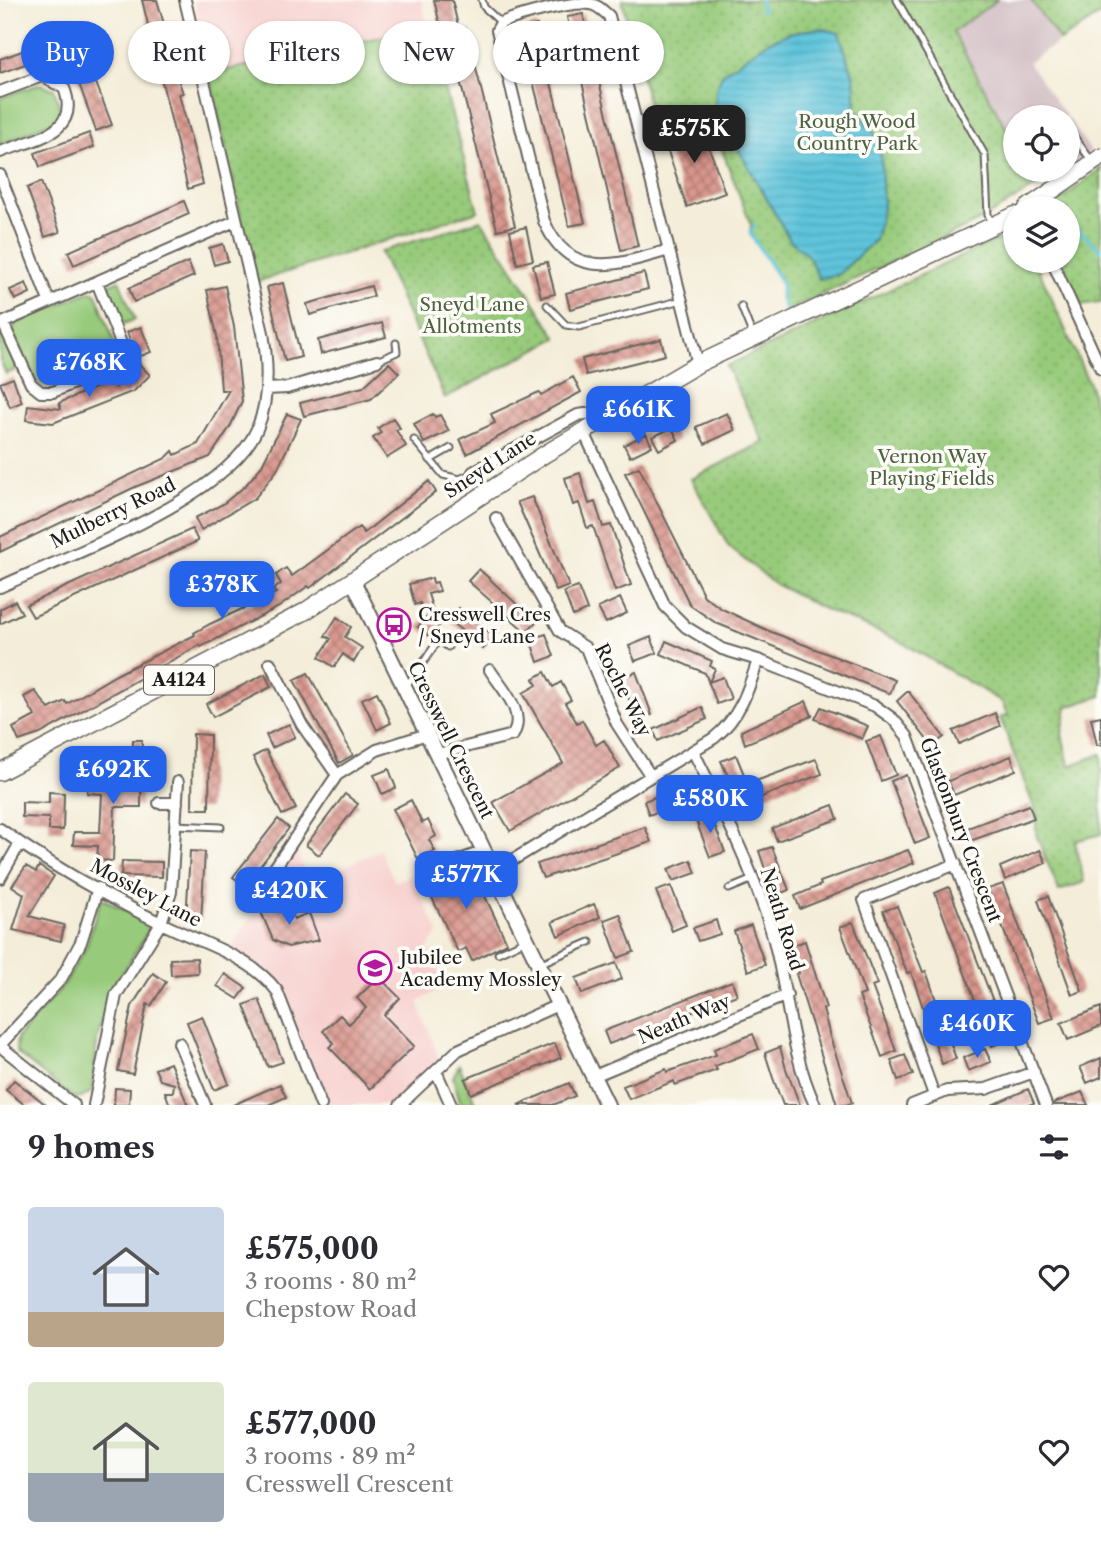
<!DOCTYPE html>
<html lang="en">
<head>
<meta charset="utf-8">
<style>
  :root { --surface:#fff; --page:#f2f2f3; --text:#2b2b33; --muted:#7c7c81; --accent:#2563eb }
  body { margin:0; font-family:"Libre Caslon Text",serif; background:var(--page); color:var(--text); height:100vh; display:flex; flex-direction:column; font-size:26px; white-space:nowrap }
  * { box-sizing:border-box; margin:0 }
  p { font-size:23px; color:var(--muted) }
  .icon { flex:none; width:38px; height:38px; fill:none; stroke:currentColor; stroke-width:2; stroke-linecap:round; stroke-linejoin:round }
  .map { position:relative; height:1105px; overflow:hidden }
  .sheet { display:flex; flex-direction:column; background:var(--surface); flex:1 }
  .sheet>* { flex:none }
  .top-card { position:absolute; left:21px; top:21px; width:700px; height:63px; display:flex; gap:14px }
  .controls { position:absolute; left:1003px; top:105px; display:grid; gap:14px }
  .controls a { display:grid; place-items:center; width:77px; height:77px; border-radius:50%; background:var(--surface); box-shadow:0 2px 5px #0004; font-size:35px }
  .price { position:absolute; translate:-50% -60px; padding:0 16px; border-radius:14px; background:var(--accent); color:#fff; font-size:23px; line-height:46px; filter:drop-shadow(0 2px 4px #0008) }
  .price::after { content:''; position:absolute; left:50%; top:42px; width:21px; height:16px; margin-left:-10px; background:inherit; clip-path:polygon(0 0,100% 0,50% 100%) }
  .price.active { background:#222; color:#fff }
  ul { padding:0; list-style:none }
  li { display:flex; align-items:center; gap:21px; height:175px; padding:0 28px }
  li span { display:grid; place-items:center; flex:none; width:196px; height:140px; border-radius:7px; color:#555 }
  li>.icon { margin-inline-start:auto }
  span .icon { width:84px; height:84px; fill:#fffc; stroke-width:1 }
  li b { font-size:30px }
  h2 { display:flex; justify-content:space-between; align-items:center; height:84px; padding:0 28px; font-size:30px }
  .pill { padding:0 24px; border-radius:32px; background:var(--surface); box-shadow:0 2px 5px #0004; font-size:24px; line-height:63px }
  .pill.active { background:var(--accent); color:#fff }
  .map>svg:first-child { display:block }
  .built { fill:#f7d0ce }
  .industrial { fill:#d2bec4 }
  .grass { fill:#97ca7a; stroke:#5a734b; stroke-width:2 }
  .park { fill:url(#park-dots); stroke:#5a734b; stroke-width:2 }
  .water { fill:url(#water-rules); stroke:#3d707c; stroke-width:2 }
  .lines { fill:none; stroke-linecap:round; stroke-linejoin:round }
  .stream { stroke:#5ec4db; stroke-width:3.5 }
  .building { fill:url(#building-cross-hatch) }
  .lane-casing { stroke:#68655e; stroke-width:9 }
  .street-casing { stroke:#68655e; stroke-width:14 }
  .secondary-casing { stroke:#68655e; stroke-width:18 }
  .primary-casing { stroke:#68655e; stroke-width:19 }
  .lane { stroke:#fff; stroke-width:5 }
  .street { stroke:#fff; stroke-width:10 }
  .secondary { stroke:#fff; stroke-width:14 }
  .primary { stroke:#fff; stroke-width:16 }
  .labels { text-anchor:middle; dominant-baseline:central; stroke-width:7; stroke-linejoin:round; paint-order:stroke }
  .shield { fill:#fdfcf7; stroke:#605f5e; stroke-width:2 }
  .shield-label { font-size:18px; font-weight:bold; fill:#1c1c1c }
  .park-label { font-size:19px; fill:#4d6242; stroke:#fdfcf7 }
  .street-label { font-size:19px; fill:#1c1c1c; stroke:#fdfcf7 }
  .poi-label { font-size:19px; fill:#1c1c1c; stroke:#fdfcf7; text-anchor:start }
</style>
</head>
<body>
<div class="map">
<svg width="1101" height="1105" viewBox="0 0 1101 1105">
  <defs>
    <pattern id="park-dots" width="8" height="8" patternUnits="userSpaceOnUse" patternTransform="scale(1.75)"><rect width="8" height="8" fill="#97ca7a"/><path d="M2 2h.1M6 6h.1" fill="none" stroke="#82ad69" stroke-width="1.8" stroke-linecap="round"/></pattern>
    <pattern id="water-rules" width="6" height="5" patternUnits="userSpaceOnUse" patternTransform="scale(1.75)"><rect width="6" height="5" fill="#5ec4db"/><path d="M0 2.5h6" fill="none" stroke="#51a8bb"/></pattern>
    <pattern id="building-cross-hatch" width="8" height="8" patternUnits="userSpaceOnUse" patternTransform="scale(1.75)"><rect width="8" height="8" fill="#d9978e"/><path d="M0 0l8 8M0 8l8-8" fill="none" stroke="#af7a73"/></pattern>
  </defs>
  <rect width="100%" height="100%" fill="#fdfcf7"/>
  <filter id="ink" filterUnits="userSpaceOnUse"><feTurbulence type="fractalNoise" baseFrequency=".0143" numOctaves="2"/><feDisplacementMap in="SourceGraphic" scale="14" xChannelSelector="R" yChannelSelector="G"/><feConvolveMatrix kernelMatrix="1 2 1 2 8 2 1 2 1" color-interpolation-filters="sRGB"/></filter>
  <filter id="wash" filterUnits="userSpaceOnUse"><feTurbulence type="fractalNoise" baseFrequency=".00686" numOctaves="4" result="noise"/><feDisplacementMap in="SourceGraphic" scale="28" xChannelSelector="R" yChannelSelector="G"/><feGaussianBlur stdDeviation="1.57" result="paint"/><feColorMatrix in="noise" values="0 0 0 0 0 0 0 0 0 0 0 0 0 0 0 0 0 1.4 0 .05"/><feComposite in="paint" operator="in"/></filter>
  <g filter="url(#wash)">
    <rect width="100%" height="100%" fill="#f4edd9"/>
    <path class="built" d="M194,0H421L428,27L209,74Z
      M295,850L311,882L380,850L395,882L411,875L439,933L427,948L445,985L418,1002L440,1061L392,1105H329L322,1098L284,993L271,975L232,947Z"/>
    <path class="industrial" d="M997,0H1031L1060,41L1028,62L1067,117H1015V144L952,32Z
      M1068,118L1091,151L1068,166Z"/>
    <path class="grass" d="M40,84L54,89L61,111L58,119L0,145V98Z
      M119,280L135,320L120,325L106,286Z
      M91,291L96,293L117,350L115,357L47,387L36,382L12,331L17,322Z
      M3,334L18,369L6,374L0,360V335Z
      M101,898L153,924L111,991L97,1040L92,1091L82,1098L72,1097L16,1052L17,1038L64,985L86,947Z
      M459,1065L476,1105H461L453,1077Z"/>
    <path class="park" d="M622,0H997L953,32L1015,144V170H1030L1038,185L981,220L793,308L787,314L781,298L782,283L750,233L751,225L707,111L655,129Z
      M1031,0H1101V14L1060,41Z
      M428,27L478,211L256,282L209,74Z
      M1101,168V302L1080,305L1057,261H1068V208H1051Z
      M481,220L557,338L445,398L380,252Z
      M1002,237L1015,241V261H1035L1091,388L1101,436V696L1067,707L1062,734L1069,766L1101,754V834L1075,841L1084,882L1059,891L1036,834V813L1000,717L1008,716L1002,702L898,640L824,609L775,584L729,547L691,479L764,442L726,366Z"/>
    <path class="water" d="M820,28L839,33L854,77L856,110L874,132L881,154L883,208L875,240L839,274L819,279L809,257L790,240L715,108L716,89L723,73L768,42L789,33Z"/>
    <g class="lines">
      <path class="stream" d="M760,0L762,11
        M1069,222L1101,250
        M755,225L750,233L782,283L781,298L787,314"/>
    </g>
    <g id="blocks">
      <path class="building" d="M142,0H157L176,65L173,66L183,93L179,94L203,184L188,189Z
        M434,0H452L459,30L466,28L515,226L497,230L447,28L441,29Z
        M583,14L638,246L621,250L567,17Z
        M537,25L585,223L569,226L520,29Z
        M52,40L57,53L0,73V59Z
        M82,46L112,125L96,131L67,50Z
        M701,124L725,193L687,207L663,137Z
        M89,133L94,147L40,167L35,153Z
        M41,182L60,232L45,237L27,188Z
        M184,201L189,214L74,265L68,252Z
        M526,227L533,260L517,264L510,231Z
        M223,244L228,261L214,265L209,248Z
        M188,262L194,276L134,302L129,288Z
        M547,262L555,294L541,297L533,265Z
        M644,273L648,289L570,309L566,293Z
        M26,283L30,293L15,300L10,290Z
        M283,283L301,357L285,361L267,287Z
        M225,286L234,327L242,401L230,427L210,457L135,487L0,552V537L166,458L173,451L175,455L198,444L229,390H221L217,336L207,290Z
        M371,286L374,296L310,315L307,304Z
        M382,323L386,337L321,354L318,340Z
        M141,327L151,352L136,358L127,332Z
        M661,339L665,355L586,375L582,359Z
        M389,363L399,373L371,399L304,416L300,403L363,387Z
        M139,364L150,375L134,391L53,423L26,420L28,405L61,409L59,403L113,380L116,387Z
        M573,377L581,392L467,454L460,439L495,423L491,414L539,392L541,395Z
        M13,378L22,402L10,407L0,383Z
        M727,413L735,430L705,444L696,427Z
        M287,414L301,419L277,470L255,498L201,530L195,518L223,504L245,486L261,467Z
        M433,414L435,417L440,415L449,431L424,443L414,424Z
        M393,418L400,428L396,430L406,446L387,458L373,438L381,433L378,428Z
        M672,428L678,440L659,450L652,437Z
        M646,434L652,446L630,457L624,445Z
        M639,467L704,596L722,609L769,631L895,680L890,694L716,623L690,605L625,473Z
        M580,473L589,504L595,502L603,527L611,525L631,585L615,591L593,526L587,528L579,503L573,505L565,478Z
        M429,481L436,492L310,588L308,586L279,607L201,647L200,645L40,734L19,741L13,728L35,716L24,697L35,691L49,709L65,701L67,704L116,675L195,635L194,633L210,624L276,593L273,590L281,584L276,575L286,568L292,576L359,527L364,533Z
        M532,497L569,586L556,591L517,502Z
        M192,529L198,541L33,617L26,605Z
        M479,569L536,622L526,632L468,581Z
        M432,578L433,583L437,582L440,591L428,594L432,607L423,610L420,603L415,605L409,584Z
        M578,587L587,610L573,616L564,592Z
        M620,598L627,613L606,623L598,608Z
        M15,601L22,613L0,624V609Z
        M459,608L494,637L483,649L449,620Z
        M428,616L439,626L430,637L418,627Z
        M337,617L351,627L345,637L362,648L354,662L343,654L334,667L319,657L331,639L325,636Z
        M546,634L554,656L538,662L530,639Z
        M651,637L657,653L635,661L629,646Z
        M666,641L712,661L710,666L715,669L709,682L723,677L731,699L717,704L705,673L661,654Z
        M545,672L553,687L561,682L571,700L565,703L577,723L582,720L596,745L604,740L620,768L510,831L493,802L563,763L523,693L537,685L533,679Z
        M636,672L652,715L637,720L621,678Z
        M308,673L353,755L339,763L294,680Z
        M265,674L271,687L213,717L206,704Z
        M908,691L944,737L932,746L897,701Z
        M377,692L391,723L377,730L362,699Z
        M806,701L812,716L745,744L741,731Z
        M702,707L707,719L658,741L653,730Z
        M821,707L868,726L862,739L815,719Z
        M995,713L1000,726L959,744L953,731Z
        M1101,716V745H1097L1091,718Z
        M289,724L295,737L272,748L266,735Z
        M193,734L210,735L209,809H192Z
        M881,736L896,775L881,781L866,741Z
        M133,740H142L141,807H115L113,861L97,860L98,846L73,845L74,832H100L102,794L87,793L88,779L132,780Z
        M266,750L296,809L282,815L253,757Z
        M736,755L745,777L731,783L721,761Z
        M1011,756L1016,770L954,795L948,781Z
        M816,759L822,774L759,798L753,782Z
        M389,769L396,788L382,794L374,775Z
        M906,775L930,838L915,844L891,781Z
        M683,786L688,800L649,815L644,801Z
        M49,792L64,793L63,830H49V818L22,817V802L49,803Z
        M345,794L358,804L319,855L306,845Z
        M411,800L422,823L428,820L436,836L429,840L435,851L418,859L393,809Z
        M833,805L838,819L777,841L772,828Z
        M1029,805L1034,818L970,841L965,829Z
        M710,813L725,852L710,857L695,818Z
        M278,819L289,828L245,886L233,877Z
        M645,827L651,842L543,878L537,864Z
        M772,847L789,890L774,896L759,851Z
        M908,850L914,863L800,909L795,896L821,885L820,882Z
        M1040,850L1046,863L1005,880L1000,867Z
        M190,851L205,852L201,922L186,921Z
        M468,860L507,943L472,961L466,948L458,952L424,881Z
        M691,860L696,873L673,881L668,869Z
        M122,861L162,862V877L121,876Z
        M26,866L36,872L39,866L54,876L29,916L64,925L61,941L13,930L24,894L12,886Z
        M1003,884L1054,1018L1039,1023L988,889Z
        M671,886L686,925L672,931L656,891Z
        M949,887L1008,1040L992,1046L935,893Z
        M1048,896L1082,991L1072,995L1038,900Z
        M288,903L294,919L309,913L319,940L288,947L273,940L261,912Z
        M594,904L600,917L558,936L552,922Z
        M897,906L923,972L926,971L956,1059L942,1064L911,972L907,973L883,911Z
        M620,914L634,952L618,958L604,920Z
        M716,920L720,934L698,941L693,928Z
        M853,922L877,984L872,986L896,1051L882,1057L859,996L865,994L840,927Z
        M751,925L765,965L748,971L734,931Z
        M805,941L826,1008L823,1009L830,1037L852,1103L846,1105H837L796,974L799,973L790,946Z
        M197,958L198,973L171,975L170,959Z
        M616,963L622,979L582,994L576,978Z
        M153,973L166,982L151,1006L147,1004L133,1074L118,1071L132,1006Z
        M225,974L246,988L238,999L217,986Z
        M379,977L400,998L384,1015L414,1046L370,1089L329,1047L334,1043L323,1031L340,1015L349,1024L366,1008L357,998Z
        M732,981L737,995L609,1044L604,1031Z
        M259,999L283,1062L268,1067L244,1005Z
        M1101,1007V1026L1068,1040L1061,1023Z
        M202,1016L229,1084L214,1090L187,1022Z
        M753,1034L759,1049L715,1066L717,1070L675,1085L674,1081L629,1099L623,1086L666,1069L667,1072L716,1055L714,1049Z
        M555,1043L561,1058L471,1094L465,1079Z
        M780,1047L786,1069L800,1105H783L773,1078L765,1053Z
        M985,1049L991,1062L968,1071L963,1058Z
        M905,1055L913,1075L898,1080L891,1060Z
        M1101,1058V1077L1087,1083L1080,1067Z
        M170,1063L178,1082L188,1105H170L165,1092H173L174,1084L160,1080L155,1069Z
        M14,1080L35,1096L46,1105H25L6,1090Z
        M569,1083L575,1096L553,1105H518Z
        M280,1084L286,1097L268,1105H233Z
        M115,1088L130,1089L129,1105H114Z
        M1028,1089L1034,1103L1029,1105H992Z
        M1082,1092L1088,1105H1054V1103Z"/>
    </g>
  </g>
  <g filter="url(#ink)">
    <use href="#blocks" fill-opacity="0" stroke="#68655e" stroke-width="2"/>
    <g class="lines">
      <defs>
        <path id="lane" d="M482,0L484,7L501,23
          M897,0L985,155L988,215L992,223
          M1072,134L1091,160
          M547,305L566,325L579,327L682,300
          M741,306L753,336
          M377,361L397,352L396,343
          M414,440L443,475L460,479L472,473
          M430,460L451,448
          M406,685C419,672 427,655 439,640L448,647
          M175,825L221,827
          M425,871L482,849
          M729,889L753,879
          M498,953L524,941
          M539,964L590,942"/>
        <path id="street" d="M0,92L42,76L64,88C82,134 33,139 0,152
          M0,175L49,301
          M669,250C618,265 570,282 544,221L497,30L501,23C520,15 571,1 590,4C598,5 603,11 609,16L698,364
          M1052,261L1101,369
          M3,323L31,384L41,392H53L112,367L119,358L122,346L97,282
          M0,324L235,221
          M266,389L287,388L377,361
          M583,430L665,606L686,627L722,649L758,660L875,706L893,719L907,736L1046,1105
          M473,472L578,415L592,413L603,418
          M496,518L560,631L586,648L617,724L650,775
          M0,587C68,555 227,499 257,429C270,399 268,364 263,333L185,0
          M270,663L302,725L337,775
          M693,751C723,810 753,869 772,933C788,990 790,1052 815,1105
          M438,754L513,735C526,712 503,690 490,670
          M159,803H177
          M0,829C50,865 107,897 163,924C201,943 251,956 277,991L321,1105
          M493,872L714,738C740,717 748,691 758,660
          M0,878L20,843
          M258,893L337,775L377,750L427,734
          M179,1043L205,1105
          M0,1045L61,979L81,942L98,888
          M0,1046L74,1105
          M436,1071L451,1105
          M594,1076L787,995
          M934,1095L864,900L956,864
          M94,1105L116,995L161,923L171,892L178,782
          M400,1105L458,1050L560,1004
          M912,1105L947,1091L986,1089L1034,1072"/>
        <path id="secondary" d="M353,581L607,1105"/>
        <path id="primary" d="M1027,208L1101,157
          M0,772L304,612L545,454L698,364L1015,215"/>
      </defs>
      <use href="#lane" class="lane-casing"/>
      <use href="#street" class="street-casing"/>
      <use href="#secondary" class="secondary-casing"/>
      <use href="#primary" class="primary-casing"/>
      <use href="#lane" class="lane"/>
      <use href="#street" class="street"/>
      <use href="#secondary" class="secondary"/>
      <use href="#primary" class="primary"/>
    </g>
  </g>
  <defs>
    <symbol id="bus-ring" viewBox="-11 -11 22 22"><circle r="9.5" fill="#fdfcf7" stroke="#b5179e" stroke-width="1.5"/><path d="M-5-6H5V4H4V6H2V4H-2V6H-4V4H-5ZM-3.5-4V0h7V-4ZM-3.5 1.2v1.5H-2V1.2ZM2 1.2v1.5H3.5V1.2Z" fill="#b5179e"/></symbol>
    <symbol id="school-ring" viewBox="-11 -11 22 22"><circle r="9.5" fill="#fdfcf7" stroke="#b5179e" stroke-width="1.5"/><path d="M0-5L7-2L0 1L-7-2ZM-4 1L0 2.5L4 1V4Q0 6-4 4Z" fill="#b5179e"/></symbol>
  </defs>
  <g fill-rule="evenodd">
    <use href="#bus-ring" x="375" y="606" width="38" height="38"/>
    <use href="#school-ring" x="356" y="949" width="38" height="38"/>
  </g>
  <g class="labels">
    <rect class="shield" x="144" y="665.5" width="70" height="29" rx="5"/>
    <g class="shield-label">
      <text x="179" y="680">A4124</text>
    </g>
    <g class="park-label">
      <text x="857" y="121">Rough Wood<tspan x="857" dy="22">Country Park</tspan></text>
      <text x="472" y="304">Sneyd Lane<tspan x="472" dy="22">Allotments</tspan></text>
      <text x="932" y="456">Vernon Way<tspan x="932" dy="22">Playing Fields</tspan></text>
    </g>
    <g class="street-label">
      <text transform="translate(490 465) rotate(-33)">Sneyd Lane</text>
      <text transform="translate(113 513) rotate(-26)">Mulberry Road</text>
      <text transform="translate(623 690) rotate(63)">Roche Way</text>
      <text transform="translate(451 740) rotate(64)">Cresswell Crescent</text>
      <text transform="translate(961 830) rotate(69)">Glastonbury Crescent</text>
      <text transform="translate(146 893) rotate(28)">Mossley Lane</text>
      <text transform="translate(782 919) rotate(73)">Neath Road</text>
      <text transform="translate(684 1019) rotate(-23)">Neath Way</text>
    </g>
    <g class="poi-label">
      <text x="418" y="614">Cresswell Cres<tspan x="418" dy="22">/ Sneyd Lane</tspan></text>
      <text x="400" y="957">Jubilee<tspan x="400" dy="22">Academy Mossley</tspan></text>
    </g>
  </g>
</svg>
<div class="controls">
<a><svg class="icon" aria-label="locate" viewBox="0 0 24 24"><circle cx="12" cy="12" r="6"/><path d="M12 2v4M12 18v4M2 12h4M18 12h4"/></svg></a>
<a><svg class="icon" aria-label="layers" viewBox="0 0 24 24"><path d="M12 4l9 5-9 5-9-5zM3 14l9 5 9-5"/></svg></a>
</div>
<b class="price active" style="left:694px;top:165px">£575K</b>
<b class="price" style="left:89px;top:399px">£768K</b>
<b class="price" style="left:638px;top:446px">£661K</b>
<b class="price" style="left:222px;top:621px">£378K</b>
<b class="price" style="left:113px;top:806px">£692K</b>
<b class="price" style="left:710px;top:835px">£580K</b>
<b class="price" style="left:466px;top:911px">£577K</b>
<b class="price" style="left:289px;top:927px">£420K</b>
<b class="price" style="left:977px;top:1060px">£460K</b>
<div class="top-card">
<a class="pill active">Buy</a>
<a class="pill">Rent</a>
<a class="pill">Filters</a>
<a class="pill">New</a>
<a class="pill">Apartment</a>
</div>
</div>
<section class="sheet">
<h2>9 homes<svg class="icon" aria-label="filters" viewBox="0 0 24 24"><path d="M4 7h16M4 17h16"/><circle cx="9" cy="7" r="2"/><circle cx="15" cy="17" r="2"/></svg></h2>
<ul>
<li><span style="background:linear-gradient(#c9d6e8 75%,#b9a48a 0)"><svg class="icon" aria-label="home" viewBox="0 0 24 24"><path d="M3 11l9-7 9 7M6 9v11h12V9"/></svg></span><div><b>£575,000</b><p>3 rooms · 80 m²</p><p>Chepstow Road</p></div><svg class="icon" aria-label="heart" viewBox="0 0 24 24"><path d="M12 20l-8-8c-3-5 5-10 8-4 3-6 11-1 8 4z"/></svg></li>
<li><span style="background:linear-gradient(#dfe7d0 65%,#9aa5b1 0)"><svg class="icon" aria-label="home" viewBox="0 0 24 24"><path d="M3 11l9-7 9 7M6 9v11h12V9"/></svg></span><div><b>£577,000</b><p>3 rooms · 89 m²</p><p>Cresswell Crescent</p></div><svg class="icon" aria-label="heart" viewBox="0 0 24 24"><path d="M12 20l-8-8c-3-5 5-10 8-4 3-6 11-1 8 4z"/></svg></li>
</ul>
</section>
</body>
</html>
